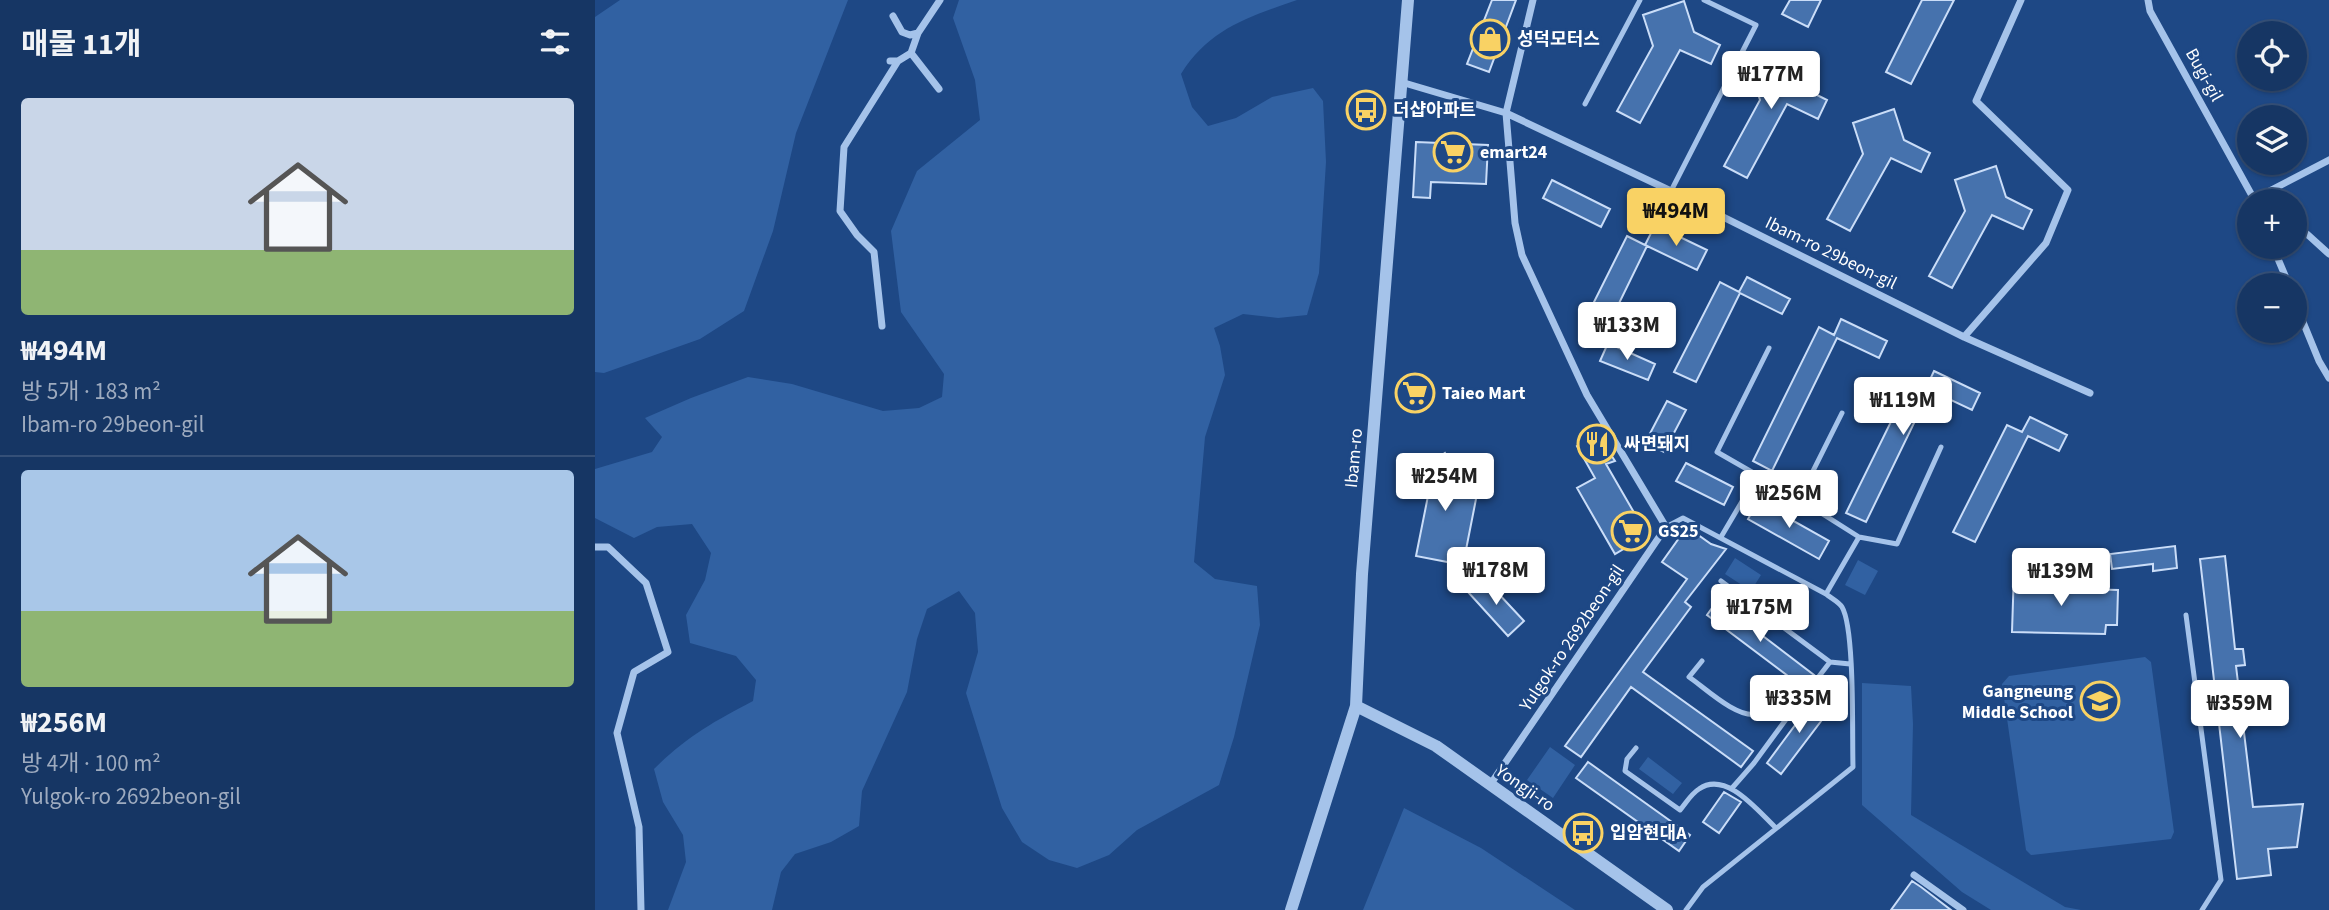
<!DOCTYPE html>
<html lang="ko">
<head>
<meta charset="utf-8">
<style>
  :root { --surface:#163664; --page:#1f3e6a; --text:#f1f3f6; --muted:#9eabbf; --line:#355078; --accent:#f9d264 }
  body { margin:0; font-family:"Source Sans 3","Noto Sans KR",sans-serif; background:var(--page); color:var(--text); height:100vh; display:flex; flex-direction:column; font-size:26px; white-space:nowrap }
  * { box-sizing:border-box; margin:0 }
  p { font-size:23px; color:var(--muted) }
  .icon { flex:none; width:38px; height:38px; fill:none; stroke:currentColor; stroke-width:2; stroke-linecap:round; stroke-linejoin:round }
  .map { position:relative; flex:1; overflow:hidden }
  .drawer { display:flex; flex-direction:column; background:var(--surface); width:595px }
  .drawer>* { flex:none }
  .fabs { position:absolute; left:1642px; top:21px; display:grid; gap:14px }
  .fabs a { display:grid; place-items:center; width:70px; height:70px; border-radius:50%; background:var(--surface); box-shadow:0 2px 5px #0004,0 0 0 2px var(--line); font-size:35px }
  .price { position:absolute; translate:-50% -60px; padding:0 16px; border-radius:7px; background:#fff; color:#222; font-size:23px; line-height:46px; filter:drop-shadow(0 2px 4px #0008) }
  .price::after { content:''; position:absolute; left:50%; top:42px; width:21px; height:16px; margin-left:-10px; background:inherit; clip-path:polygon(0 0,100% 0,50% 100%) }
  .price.on { background:var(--accent); color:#111 }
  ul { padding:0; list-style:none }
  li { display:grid; align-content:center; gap:14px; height:371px; padding:0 21px }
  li+li { border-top:2px solid var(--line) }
  li span { display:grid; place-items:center; height:217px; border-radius:7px; color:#555 }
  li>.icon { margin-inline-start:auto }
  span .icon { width:126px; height:126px; fill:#fffc; stroke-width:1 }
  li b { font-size:30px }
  h2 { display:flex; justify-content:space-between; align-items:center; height:84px; padding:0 21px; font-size:30px }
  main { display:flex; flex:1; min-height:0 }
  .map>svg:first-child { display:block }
  .green { fill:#3161a2 }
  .building { fill:#4672ad; stroke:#caddf8; stroke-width:2 }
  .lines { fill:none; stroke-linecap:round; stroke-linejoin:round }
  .service { stroke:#a5c3ea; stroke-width:5 }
  .minor { stroke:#a5c3ea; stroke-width:7 }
  .tertiary { stroke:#a5c3ea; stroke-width:12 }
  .labels { text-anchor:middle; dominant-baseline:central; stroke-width:6; stroke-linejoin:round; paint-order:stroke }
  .poi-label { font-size:18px; font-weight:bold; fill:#fff; stroke:#1e4885; text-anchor:start }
  .street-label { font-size:18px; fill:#fff; stroke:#1e4885 }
</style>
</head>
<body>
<main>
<section class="drawer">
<h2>매물 11개<svg class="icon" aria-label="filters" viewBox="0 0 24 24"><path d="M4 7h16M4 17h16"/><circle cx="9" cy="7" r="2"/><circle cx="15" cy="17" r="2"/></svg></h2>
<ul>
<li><span style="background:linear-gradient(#c9d6e8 70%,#8fb573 0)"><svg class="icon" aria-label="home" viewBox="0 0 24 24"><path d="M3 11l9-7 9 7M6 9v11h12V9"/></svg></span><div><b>₩494M</b><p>방 5개 · 183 m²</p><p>Ibam-ro 29beon-gil</p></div></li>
<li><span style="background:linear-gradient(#a9c7e8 65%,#8fb573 0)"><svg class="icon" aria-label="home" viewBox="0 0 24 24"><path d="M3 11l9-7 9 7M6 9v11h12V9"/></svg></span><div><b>₩256M</b><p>방 4개 · 100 m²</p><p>Yulgok-ro 2692beon-gil</p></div></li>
</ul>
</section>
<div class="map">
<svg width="1734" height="910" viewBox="0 0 1734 910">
  <rect width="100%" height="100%" fill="#1e4885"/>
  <path class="green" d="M25,0H253L201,133L178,231L149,311L105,339L9,373L0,372V17Z
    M364,0H702C654,17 615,28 586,74L597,107L613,126L641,118L677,97L718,88L728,101L731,162L724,273L712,315L683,318L648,314L619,328L625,346L630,375L610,437L599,562L620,579L662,586L665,625L639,737L624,785L542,830L514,855L482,868L454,860L427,842L407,808L371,693L383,652L380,613L364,591L332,609L322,639L312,692L267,791L264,826L236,842L200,854L186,872L177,910H73L91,862L88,835L68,802L59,769C91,737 118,722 158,701L161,680L141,656L95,643L91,615L110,580L116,553L97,524L62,527L39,538L0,518V469L57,452L67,437L50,418L96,398L153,377L197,384L288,411L324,408L347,397L349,374L306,312L296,231L322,171L385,120L380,80L358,18Z
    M1140,558L1166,575L1156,591L1130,574Z
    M1263,560L1283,571L1270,595L1250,585Z
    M1550,657L1556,662L1579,832L1576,839L1436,855L1431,850L1407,684L1414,676Z
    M1267,683L1316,686L1318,724L1316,815L1470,907L1486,910H1396L1367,892L1267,805Z
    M955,747L980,765L958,798L932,780Z
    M1053,757L1087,783L1078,794L1044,769Z
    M809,808L886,848L980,910H768Z"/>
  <path class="building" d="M897,0H921L894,72L872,64Z
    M1195,0H1226L1213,27L1187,14Z
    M1327,0H1359L1316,84L1291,72Z
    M1089,1L1099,32L1125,45L1116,64L1085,50L1045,123L1022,111L1058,46L1048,15Z
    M1196,56L1206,87L1232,100L1223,119L1192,104L1152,178L1129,166L1165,100L1155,70Z
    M1299,109L1309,140L1335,153L1326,172L1296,158L1255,231L1232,219L1268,154L1258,123Z
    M821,142L893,145L891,184L836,182L835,198L818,197Z
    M1401,166L1411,197L1437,210L1428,229L1397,215L1357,288L1334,276L1370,211L1360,180Z
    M957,180L1015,209L1006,227L948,198Z
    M1060,225L1112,250L1102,270L1050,245Z
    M1032,236L1052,246L1010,332L989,322Z
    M1152,277L1195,299L1187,314L1145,293L1101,382L1079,372L1125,282L1144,292Z
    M1246,319L1292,341L1284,358L1242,338L1177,471L1158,461L1224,327L1239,335Z
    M1013,343L1060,364L1053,380L1005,361Z
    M1339,371L1385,393L1377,410L1335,390L1271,522L1251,513L1317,379L1332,386Z
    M1072,401L1091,410L1069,452L1050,443Z
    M1435,417L1472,435L1464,451L1433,436L1380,542L1358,532L1412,425L1427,432Z
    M1002,434L1020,461L1011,464L1052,535L1020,554L982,488L1000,478L982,446Z
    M850,453L881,499L868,565L821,556L833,496L819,475Z
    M1091,463L1138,487L1129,505L1081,481Z
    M1163,501L1234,541L1224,559L1153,519Z
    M1092,527L1116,544L1131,549L1090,602L1096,607L1048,672L1158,751L1146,767L1036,687L986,757L970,746L1092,579L1067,562Z
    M1580,546L1582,568L1558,571V564L1517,569L1515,554Z
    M1630,556L1640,649H1648L1650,665L1641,666L1658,807L1708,804L1702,847L1673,849L1676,875L1642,879L1605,559Z
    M1419,570L1445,571V588L1523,590L1522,625H1511L1510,634L1417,632Z
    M888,577L929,621L913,636L873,592Z
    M1122,601L1219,675L1209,688L1112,615Z
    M1221,697L1236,708L1186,774L1172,763Z
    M993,762L1095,835L1084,851L981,778Z
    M1129,792L1146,802L1124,833L1108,822Z
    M1317,881L1326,887L1356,910H1296Z"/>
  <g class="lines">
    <path class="service" d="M990,104L1045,0
      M1076,191L1161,25L1109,0
      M1174,348L1122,452L1204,499
      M1247,413L1204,499L1264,537
      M1071,527L1088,518L1231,594C1236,598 1244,602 1247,607C1260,629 1257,736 1258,767L1108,887L1091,910
      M1126,537L1162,476
      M1126,581L1235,662L1255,664
      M1231,594L1264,537L1302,544L1346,447
      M1591,615L1626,880L1607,910
      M1107,661L1094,677C1109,687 1142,719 1162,714C1167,712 1171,707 1175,704L1192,718L1159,763L1138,787
      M1192,718L1235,662
      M1041,748L1032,759L1030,771L1085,810C1091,803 1096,794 1104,789C1131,770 1163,811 1181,828"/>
    <path class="minor" d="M1553,0L1555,11L1660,201
      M298,16L307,32L315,35L323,33L345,0
      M323,33L316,53L344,89
      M295,61H303L316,53
      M806,82L911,113L1076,191L1369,337L1495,393
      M1659,199L1734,160
      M1699,239L1712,234L1734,254
      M1678,247L1694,285
      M1699,300L1724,361L1734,378
      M287,326L279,252L262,235L245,211L249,147L303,61
      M1369,337L1451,243L1473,190L1381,101L1426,0
      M0,547H13L51,583L73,652L39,672L22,733L44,827L46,910
      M895,785L1071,527L992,395L927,255L920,223L911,113L938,0
      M1319,875L1368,910"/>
    <path class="tertiary" d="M761,706L841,746L1072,910
      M696,910L761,706L767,574L813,0"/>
  </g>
  <defs>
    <symbol id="shop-ring" viewBox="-11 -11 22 22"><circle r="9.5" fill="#1e4885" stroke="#f9d264" stroke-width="1.5"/><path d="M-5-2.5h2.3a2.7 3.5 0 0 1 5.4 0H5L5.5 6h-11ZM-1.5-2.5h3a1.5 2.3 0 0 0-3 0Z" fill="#f9d264"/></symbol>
    <symbol id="bus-ring" viewBox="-11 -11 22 22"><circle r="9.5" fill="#1e4885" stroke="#f9d264" stroke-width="1.5"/><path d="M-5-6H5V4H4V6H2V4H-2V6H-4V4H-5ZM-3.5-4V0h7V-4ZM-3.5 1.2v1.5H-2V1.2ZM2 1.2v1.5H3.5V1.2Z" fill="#f9d264"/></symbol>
    <symbol id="supermarket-ring" viewBox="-11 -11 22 22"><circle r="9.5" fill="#1e4885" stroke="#f9d264" stroke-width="1.5"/><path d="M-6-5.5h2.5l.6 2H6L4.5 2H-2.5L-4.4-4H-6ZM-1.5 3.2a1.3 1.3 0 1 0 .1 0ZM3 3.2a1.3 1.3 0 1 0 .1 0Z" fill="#f9d264"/></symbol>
    <symbol id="restaurant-ring" viewBox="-11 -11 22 22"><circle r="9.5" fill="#1e4885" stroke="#f9d264" stroke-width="1.5"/><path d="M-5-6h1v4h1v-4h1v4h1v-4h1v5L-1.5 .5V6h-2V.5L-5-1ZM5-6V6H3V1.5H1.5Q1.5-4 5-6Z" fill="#f9d264"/></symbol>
    <symbol id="school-ring" viewBox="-11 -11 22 22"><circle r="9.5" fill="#1e4885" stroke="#f9d264" stroke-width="1.5"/><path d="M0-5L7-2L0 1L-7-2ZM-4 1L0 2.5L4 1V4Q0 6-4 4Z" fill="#f9d264"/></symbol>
  </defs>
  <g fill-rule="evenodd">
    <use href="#shop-ring" x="873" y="17" width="44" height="44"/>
    <use href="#bus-ring" x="749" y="88" width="44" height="44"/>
    <use href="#supermarket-ring" x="836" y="130" width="44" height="44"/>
    <use href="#supermarket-ring" x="798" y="371" width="44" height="44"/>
    <use href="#restaurant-ring" x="980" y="422" width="44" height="44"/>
    <use href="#supermarket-ring" x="1014" y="509" width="44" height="44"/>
    <use href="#school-ring" x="1483" y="679" width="44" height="44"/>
    <use href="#bus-ring" x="966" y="811" width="44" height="44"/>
  </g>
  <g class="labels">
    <g class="poi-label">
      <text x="922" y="39">성덕모터스</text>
      <text x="798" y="110">더샵아파트</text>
      <text x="885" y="152">emart24</text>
      <text x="847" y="393">Taieo Mart</text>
      <text x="1029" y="444">싸면돼지</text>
      <text x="1063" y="531">GS25</text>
      <text x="1478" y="691" text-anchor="end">Gangneung<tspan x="1478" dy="21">Middle School</tspan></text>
      <text x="1015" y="833">입암현대A</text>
    </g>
    <g class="street-label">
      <text transform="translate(1609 75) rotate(61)">Bugi-gil</text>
      <text transform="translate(1236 253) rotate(26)">Ibam-ro 29beon-gil</text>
      <text transform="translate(759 458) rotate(-85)">Ibam-ro</text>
      <text transform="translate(977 638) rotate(-56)">Yulgok-ro 2692beon-gil</text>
      <text transform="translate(930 788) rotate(35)">Yongji-ro</text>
    </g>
  </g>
</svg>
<div class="fabs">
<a><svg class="icon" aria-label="locate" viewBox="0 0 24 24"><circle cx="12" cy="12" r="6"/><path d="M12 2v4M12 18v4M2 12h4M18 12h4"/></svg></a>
<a><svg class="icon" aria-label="layers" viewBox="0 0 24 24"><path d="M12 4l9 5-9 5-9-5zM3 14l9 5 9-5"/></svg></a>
<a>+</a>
<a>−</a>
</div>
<b class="price" style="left:1176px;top:111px">₩177M</b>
<b class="price on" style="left:1081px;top:248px">₩494M</b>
<b class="price" style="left:1032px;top:362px">₩133M</b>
<b class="price" style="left:1308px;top:437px">₩119M</b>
<b class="price" style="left:850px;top:513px">₩254M</b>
<b class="price" style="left:1194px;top:530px">₩256M</b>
<b class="price" style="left:901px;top:607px">₩178M</b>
<b class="price" style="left:1466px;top:608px">₩139M</b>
<b class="price" style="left:1165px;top:644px">₩175M</b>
<b class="price" style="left:1204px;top:735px">₩335M</b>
<b class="price" style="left:1645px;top:740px">₩359M</b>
</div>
</main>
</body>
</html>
